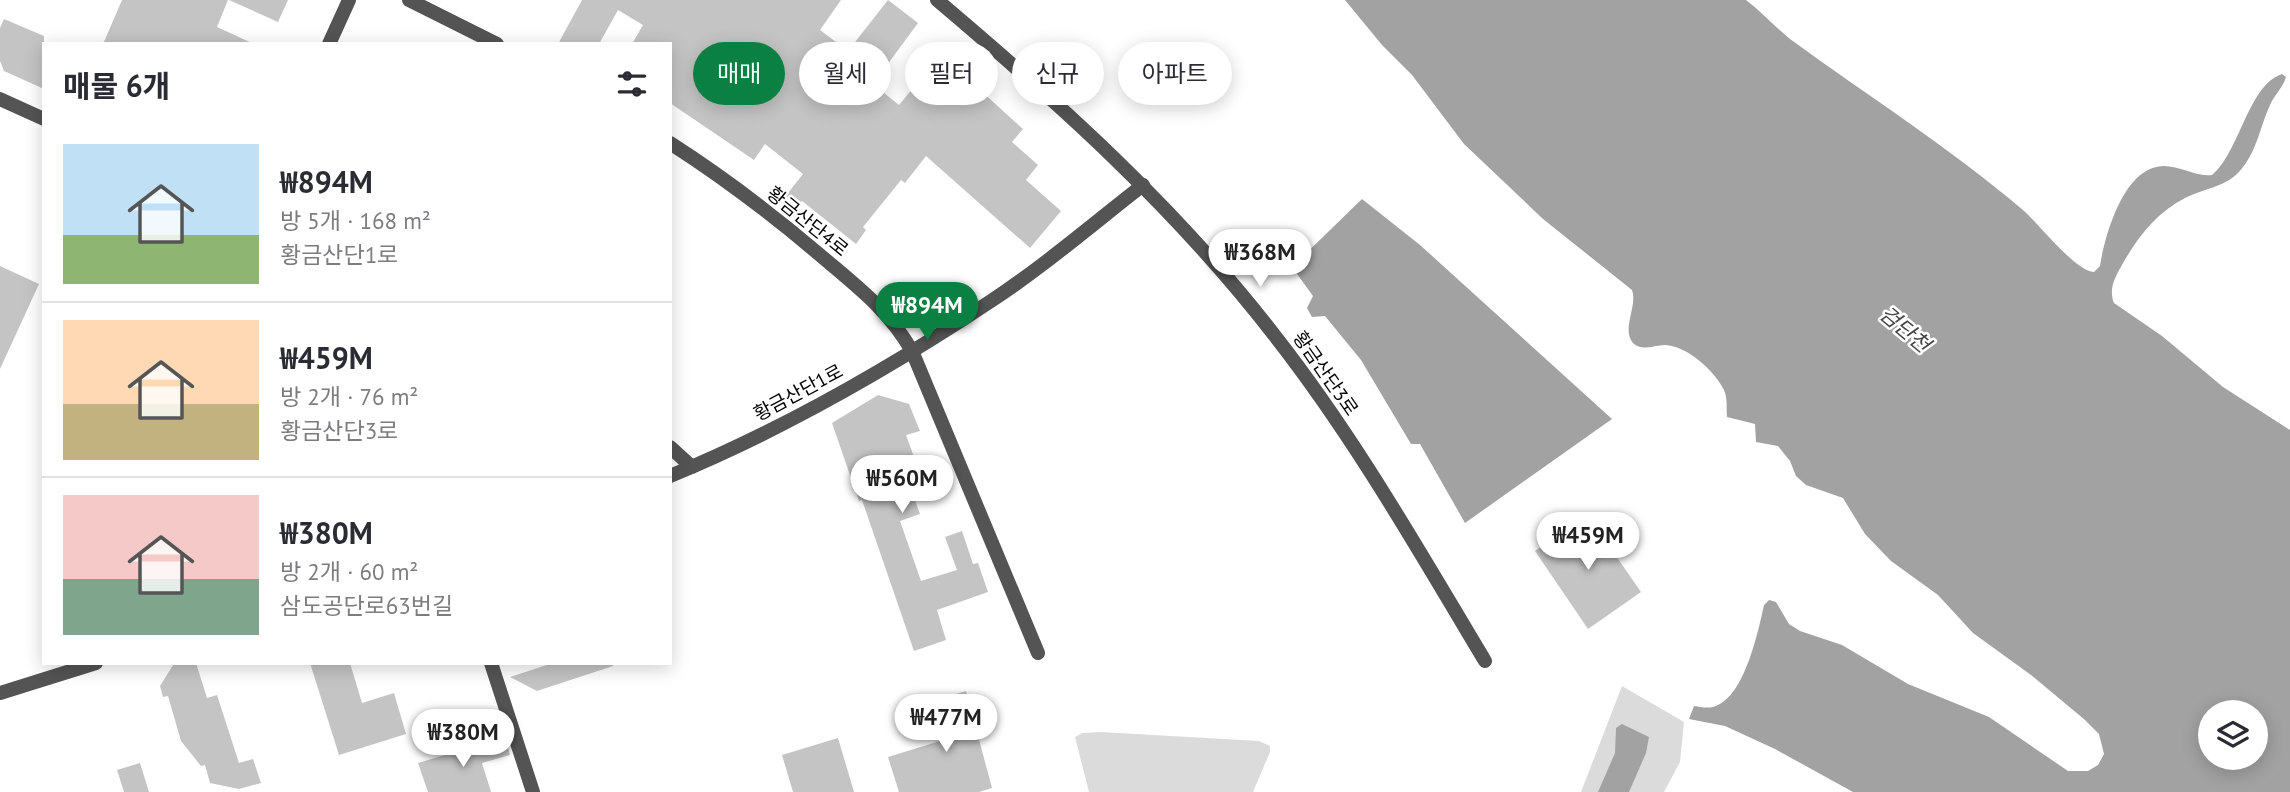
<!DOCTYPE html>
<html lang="ko">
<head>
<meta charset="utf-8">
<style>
  :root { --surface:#fff; --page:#f2f2f3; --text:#2b2b33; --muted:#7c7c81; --line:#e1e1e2; --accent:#0b8043 }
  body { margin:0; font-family:"PT Sans","Noto Sans KR",sans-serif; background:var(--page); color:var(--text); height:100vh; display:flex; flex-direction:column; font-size:26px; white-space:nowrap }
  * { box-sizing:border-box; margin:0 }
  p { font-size:23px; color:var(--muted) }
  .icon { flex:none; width:38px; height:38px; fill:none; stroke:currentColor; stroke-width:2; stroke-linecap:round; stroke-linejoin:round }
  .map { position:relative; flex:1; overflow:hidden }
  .drawer { position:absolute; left:42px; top:42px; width:630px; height:623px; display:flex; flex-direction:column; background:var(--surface); border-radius:0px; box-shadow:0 4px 18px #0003 }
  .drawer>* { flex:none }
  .guide { position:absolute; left:693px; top:42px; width:665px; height:63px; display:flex; gap:14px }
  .fabs { position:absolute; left:2198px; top:700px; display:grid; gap:14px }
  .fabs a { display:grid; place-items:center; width:70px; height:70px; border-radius:50%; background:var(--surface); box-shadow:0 4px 18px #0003; font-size:35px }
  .price { position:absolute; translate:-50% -60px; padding:0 16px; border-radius:24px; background:#fff; color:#222; font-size:23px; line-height:46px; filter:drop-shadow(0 2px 4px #0008) }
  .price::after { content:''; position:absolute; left:50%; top:42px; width:21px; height:16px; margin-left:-10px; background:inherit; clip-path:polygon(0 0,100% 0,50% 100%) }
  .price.on { background:var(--accent); color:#fff }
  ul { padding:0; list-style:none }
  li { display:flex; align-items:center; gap:21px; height:175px; padding:0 21px }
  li+li { border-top:2px solid var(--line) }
  li span { display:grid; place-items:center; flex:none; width:196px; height:140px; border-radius:0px; color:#555 }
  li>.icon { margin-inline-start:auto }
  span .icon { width:84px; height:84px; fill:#fffc; stroke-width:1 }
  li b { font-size:30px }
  h2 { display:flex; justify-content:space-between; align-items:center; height:84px; padding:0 21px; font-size:30px }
  .pill { padding:0 24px; border-radius:32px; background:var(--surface); box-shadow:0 4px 18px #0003; font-size:24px; line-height:63px }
  .pill.on { background:var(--accent); color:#fff }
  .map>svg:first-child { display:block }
  .green { fill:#dbdbdb }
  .water { fill:#a2a2a2; fill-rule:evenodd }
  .building { fill:#c4c4c4 }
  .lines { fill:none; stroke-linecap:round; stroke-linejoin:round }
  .minor { stroke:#545454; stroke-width:14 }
  .tertiary { stroke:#545454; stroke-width:14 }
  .labels { text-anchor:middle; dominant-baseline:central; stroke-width:5; stroke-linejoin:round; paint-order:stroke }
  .street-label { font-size:19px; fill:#000; stroke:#fff }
  .water-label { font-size:21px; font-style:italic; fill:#434343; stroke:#fff }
</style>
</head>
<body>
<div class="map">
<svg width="2290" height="792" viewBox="0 0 2290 792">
  <rect width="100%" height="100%" fill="#fff"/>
  <path class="green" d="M1622,686L1684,722L1680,762L1664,792H1581Z
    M1101,732L1259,741L1270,746V752L1253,792H1089L1075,737L1082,733Z"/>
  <path class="water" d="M1345,0H1746C1762,12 1775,27 1790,39C1868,96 1949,147 2023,210C2039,224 2075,271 2094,272L2100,266C2105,235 2124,166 2164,166C2181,166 2195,177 2212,175C2240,152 2248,85 2282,74L2286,77C2283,88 2274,95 2270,105C2259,129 2257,153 2238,173C2224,187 2203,189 2185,198C2157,212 2138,237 2123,263C2116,276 2108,288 2114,303L2162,336L2223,387L2290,430V792H1853L1775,749L1725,726L1689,719L1694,706C1701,707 1709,709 1716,706C1745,695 1758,632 1764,605L1769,600L1776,602L1789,624L1800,631L1842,645L1908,684L1989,717L2068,771H2088L2098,765L2104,754L2099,734L2085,720L2031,675L1973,633L1938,595L1891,561L1865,534L1843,498L1806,485L1796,476L1790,461L1778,446L1756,442L1755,424L1727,417C1726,408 1728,399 1724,390C1714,370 1687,346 1665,345C1654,345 1642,352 1633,343C1621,329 1638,306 1632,290L1543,219L1464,144L1412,75L1382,45ZM2256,712V758H2210V712Z
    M1362,199L1420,245L1612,419L1465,523L1420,444H1411L1361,360L1325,316L1312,317L1307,308L1313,296L1292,267Z
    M1622,724L1649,737L1646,753L1629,792H1598L1615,753L1616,728Z"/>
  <path class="building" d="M122,0H228L217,27L254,44H103Z
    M229,0H288L278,22Z
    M582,0H841L820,30L848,51L888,0L918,23L873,84L899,105L946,48L987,81L980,90L1023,129L1012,142L1038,165L1026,180L1061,211L1030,248L926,156L905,183L901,180L863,227L866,230L856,244L802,201L797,208L784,198L803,174L765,144L754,160L670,103V44H632L643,25L618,10L599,44H558Z
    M4,19L44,36V89L4,71L0,61V28Z
    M0,266L39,284L0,369Z
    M878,395L909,404L920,431L906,435L922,479L909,484L920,514L900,521L921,581L957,570L945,537L962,531L973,564L978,563L988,592L937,610L946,640L914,651L862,500L859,501L832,423Z
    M1587,514L1641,592L1588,629L1535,551Z
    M180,663H196L207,698L217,695L239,763L253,759L261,783L239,789L210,783L205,765L201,766L181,741L168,696L163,697L160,686L173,665Z
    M310,663H350L362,703L394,693L406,734L339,755Z
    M553,663H612L613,666L537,691L510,677Z
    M966,691L992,788L979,792H899L888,757L940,741L930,702Z
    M505,737L510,755L482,763L491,792H428L418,763Z
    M838,738L854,792H793L782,755Z
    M140,763L149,792H124L117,770Z"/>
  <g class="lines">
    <path class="minor" d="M409,0L497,44
      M329,44L349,0
      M0,99L44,119
      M670,143C723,177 773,215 820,255C856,286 888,309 912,351L1038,653
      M670,447L692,467
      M670,476C782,430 890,368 991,301C1044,266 1093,224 1143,185
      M491,663L533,792
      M0,693L96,663"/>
    <path class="tertiary" d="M937,0C1059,103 1177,209 1275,336C1355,438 1419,551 1485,661"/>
  </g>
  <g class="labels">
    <g class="street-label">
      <text transform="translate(808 221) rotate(39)">황금산단4로</text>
      <text transform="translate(1326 373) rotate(55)">황금산단3로</text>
      <text transform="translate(798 392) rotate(-28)">황금산단1로</text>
    </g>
    <g class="water-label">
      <text transform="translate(1905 329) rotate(40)">검단천</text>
    </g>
  </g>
</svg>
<div class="fabs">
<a><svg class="icon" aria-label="layers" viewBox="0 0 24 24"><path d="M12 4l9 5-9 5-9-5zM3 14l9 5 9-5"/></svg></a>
</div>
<b class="price" style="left:1260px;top:289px">₩368M</b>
<b class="price on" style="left:927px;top:342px">₩894M</b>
<b class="price" style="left:902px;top:515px">₩560M</b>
<b class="price" style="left:1588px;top:572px">₩459M</b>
<b class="price" style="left:946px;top:754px">₩477M</b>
<b class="price" style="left:463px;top:769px">₩380M</b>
<div class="guide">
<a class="pill on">매매</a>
<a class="pill">월세</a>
<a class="pill">필터</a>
<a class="pill">신규</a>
<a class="pill">아파트</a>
</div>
<section class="drawer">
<h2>매물 6개<svg class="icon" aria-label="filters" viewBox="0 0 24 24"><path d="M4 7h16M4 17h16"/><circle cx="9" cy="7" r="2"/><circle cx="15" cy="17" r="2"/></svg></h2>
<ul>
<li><span style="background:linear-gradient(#bfe0f5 65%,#8fb573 0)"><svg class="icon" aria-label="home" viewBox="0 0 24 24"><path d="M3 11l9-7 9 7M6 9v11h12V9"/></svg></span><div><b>₩894M</b><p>방 5개 · 168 m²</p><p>황금산단1로</p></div></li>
<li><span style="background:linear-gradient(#ffd9b3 60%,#c2b280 0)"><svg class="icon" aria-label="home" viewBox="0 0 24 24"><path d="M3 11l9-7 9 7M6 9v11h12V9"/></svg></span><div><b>₩459M</b><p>방 2개 · 76 m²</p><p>황금산단3로</p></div></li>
<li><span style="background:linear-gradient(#f6c9c9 60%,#7fa58c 0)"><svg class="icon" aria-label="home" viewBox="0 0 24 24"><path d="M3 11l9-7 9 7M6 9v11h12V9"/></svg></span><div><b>₩380M</b><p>방 2개 · 60 m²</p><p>삼도공단로63번길</p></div></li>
</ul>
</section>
</div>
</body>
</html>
